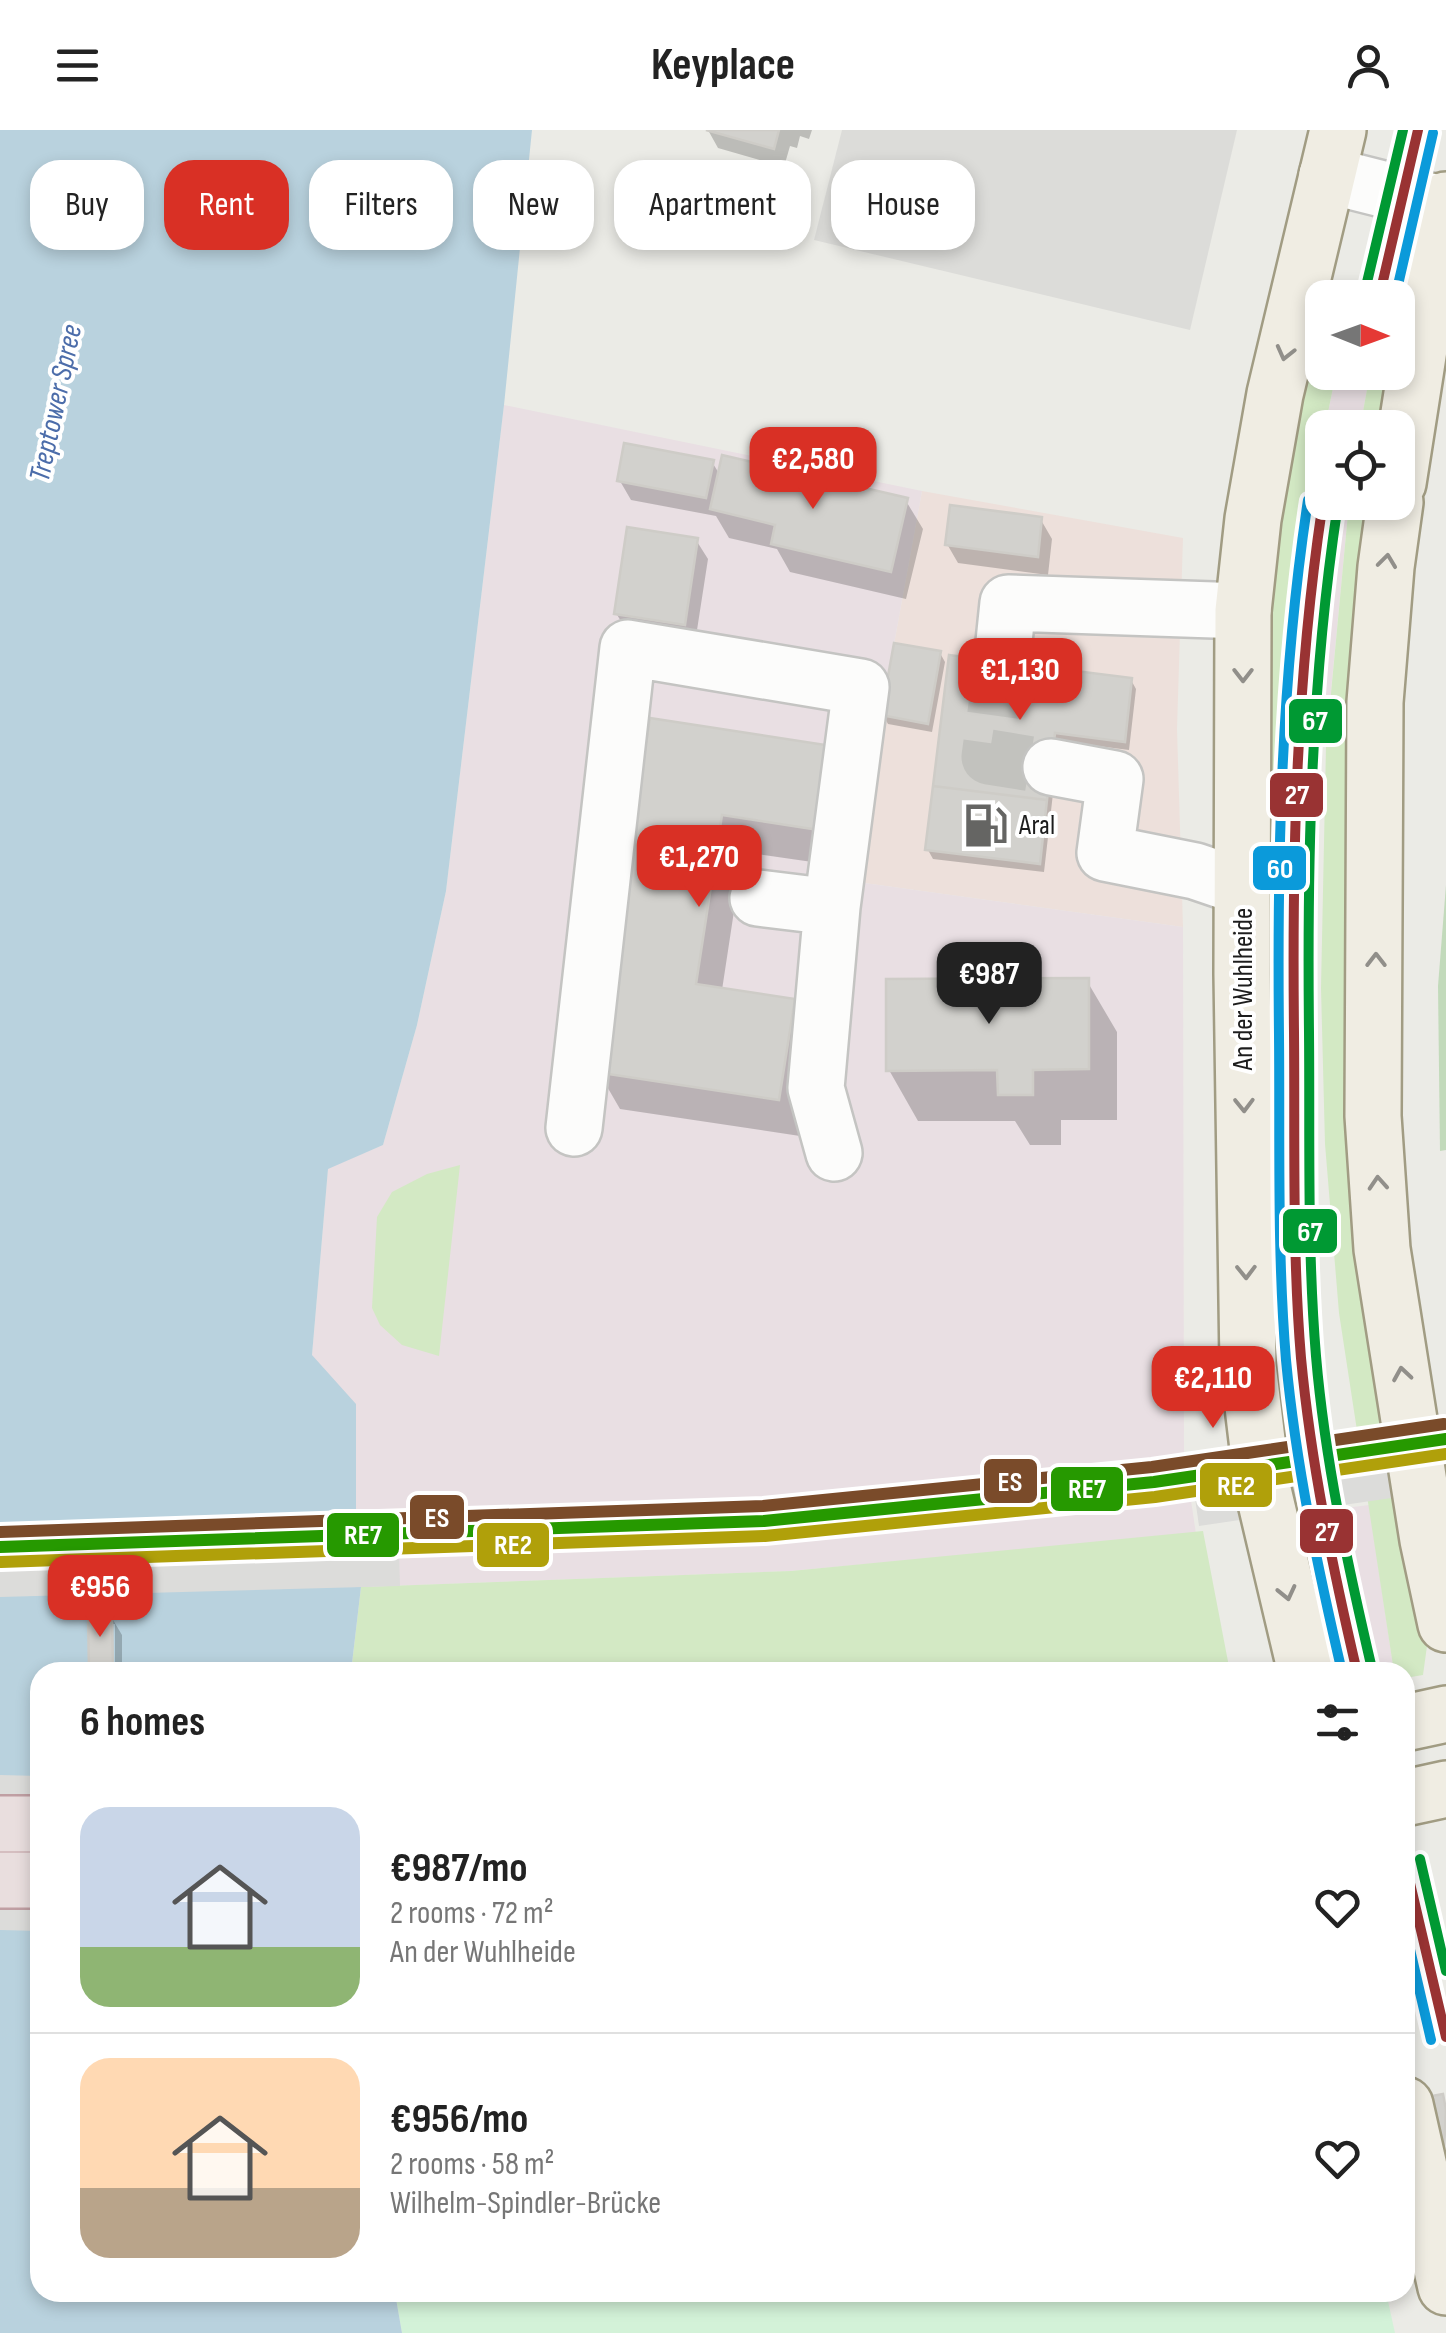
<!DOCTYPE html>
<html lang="en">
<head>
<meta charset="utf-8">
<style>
  :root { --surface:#fff; --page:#f2f2f2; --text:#222; --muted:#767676; --line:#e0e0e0; --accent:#d93025 }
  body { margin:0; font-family:"Sofia Sans Condensed",sans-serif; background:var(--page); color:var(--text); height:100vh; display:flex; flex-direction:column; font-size:38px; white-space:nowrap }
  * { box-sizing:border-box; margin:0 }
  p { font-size:32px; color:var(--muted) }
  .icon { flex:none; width:55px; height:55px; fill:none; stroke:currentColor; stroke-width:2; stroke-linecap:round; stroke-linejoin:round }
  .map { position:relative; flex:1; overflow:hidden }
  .drawer { position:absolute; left:30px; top:1532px; width:1385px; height:640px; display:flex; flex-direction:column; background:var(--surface); border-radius:30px; box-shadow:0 5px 15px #0003 }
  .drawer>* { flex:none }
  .top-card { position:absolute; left:30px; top:30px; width:1388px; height:90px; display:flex; gap:20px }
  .needle { width:65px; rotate:91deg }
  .controls { position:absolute; left:1305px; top:150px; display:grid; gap:20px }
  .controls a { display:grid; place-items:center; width:110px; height:110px; border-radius:20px; background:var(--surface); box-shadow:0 5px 15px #0003; font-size:50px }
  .price { position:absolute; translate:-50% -85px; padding:0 22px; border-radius:20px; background:var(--accent); color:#fff; font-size:32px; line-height:65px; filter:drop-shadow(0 2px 5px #0008) }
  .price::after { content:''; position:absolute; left:50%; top:60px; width:30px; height:22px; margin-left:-15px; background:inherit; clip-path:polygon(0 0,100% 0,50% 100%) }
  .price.on { background:#222; color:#fff }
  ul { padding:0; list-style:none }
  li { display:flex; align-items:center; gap:30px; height:250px; padding:0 50px }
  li+li { border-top:2px solid var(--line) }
  li span { display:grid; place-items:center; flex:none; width:280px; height:200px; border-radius:30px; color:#555 }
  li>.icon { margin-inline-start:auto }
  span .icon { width:120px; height:120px; fill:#fffc; stroke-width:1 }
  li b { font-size:42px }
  h2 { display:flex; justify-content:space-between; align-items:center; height:120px; padding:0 50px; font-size:42px }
  .chip { padding:0 35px; border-radius:30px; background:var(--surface); box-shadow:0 5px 15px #0003; font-size:35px; line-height:90px }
  .chip.on { background:var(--accent); color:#fff }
  header { display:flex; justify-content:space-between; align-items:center; height:130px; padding:0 50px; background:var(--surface); font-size:45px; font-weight:700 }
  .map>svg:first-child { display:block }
  .commercial { fill:#ede0db }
  .industrial { fill:#e9dfe3 }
  .grass { fill:#d3e9c4 }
  .forest { fill:#c2dabb }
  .park { fill:#d3f2d8 }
  .parking { fill:#dcdcd9 }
  .water { fill:#b9d2de }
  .pier { fill:#dcdcda }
  .shadow { fill:#0003 }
  .building { fill:#d2d1cd; stroke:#ceccc7; stroke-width:2.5 }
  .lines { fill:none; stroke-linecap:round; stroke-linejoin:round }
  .minor-tunnel { stroke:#c2c2be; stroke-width:55; stroke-dasharray:55 28; stroke-linecap:butt }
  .minor-casing { stroke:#c4c4c2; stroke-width:60 }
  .major-casing { stroke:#a19c83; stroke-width:60 }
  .highway-casing { stroke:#c09fa3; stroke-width:60 }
  .minor { stroke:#fcfcfb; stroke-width:55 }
  .major { stroke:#f0ede3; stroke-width:55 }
  .highway { stroke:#e9dede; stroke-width:55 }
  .rail-1-casing { stroke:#fff; stroke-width:20 }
  .rail-2-casing { stroke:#fff; stroke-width:20 }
  .rail-3-casing { stroke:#fff; stroke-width:20 }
  .rail-1 { stroke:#269900; stroke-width:12 }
  .rail-2 { stroke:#b0a00a; stroke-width:12 }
  .rail-3 { stroke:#7a4b2a; stroke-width:12 }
  .tram-1-casing { stroke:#fff; stroke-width:18 }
  .tram-2-casing { stroke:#fff; stroke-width:18 }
  .tram-3-casing { stroke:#fff; stroke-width:18 }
  .tram-1 { stroke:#933; stroke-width:10 }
  .tram-2 { stroke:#0b9ada; stroke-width:10 }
  .tram-3 { stroke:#093; stroke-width:10 }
  .oneway { stroke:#918f8a }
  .labels { text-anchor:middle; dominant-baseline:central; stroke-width:8; stroke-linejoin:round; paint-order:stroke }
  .poi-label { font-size:28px; fill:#1d1d1d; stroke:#fff; text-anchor:start }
  .street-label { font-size:28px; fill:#1d1d1d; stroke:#fff }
  .water-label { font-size:30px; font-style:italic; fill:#4c6daa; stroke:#fff }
  .line-badge { stroke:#fff; stroke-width:4 }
  .badge-label { font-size:28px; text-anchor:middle; font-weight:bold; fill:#fff }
</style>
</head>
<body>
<header><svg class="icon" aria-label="menu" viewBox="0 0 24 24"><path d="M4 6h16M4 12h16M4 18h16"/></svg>Keyplace<svg class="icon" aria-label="person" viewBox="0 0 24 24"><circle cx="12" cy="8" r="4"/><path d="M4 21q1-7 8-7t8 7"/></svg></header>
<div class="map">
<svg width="1446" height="2203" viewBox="0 0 1446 2203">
  <rect width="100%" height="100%" fill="#ebebe6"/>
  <path class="commercial" d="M922,361L1183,408L1177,599L1183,797L857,752L881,585Z"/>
  <path class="industrial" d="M1336,243H1370L1360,297L1325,298Z
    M504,275L922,361L881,585L857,752L1183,797L1184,1323L1196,1404L790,1441L361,1457L312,1225L328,1038L383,1015L417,895L446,761Z
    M1322,313V372L1349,373L1330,571L1290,566L1310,381Z
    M1369,1375L1394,1542H1348L1319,1416L1314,1382Z"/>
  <path class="grass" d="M1324,160L1351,164L1350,167L1322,168V242L1336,243L1325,297L1322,298L1310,381L1290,566L1283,713L1289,1027L1295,1207L1314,1382L1319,1416L1348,1542H1335L1303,1405L1278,1195L1267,746V479L1282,347Z
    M1370,243H1394L1385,297L1360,298Z
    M1349,373H1376L1360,505L1346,723L1348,983L1365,1161L1427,1516L1423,1545L1405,1548V1542H1394L1339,1183L1325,1014L1321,858L1326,616Z
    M460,1035L439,1226L402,1215L380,1195L372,1178L377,1087L392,1062L427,1044Z
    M1203,1401L1230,1542H351L361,1457L791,1441Z"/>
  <path class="forest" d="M1446,755V1020L1440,1021L1438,856Z"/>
  <path class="park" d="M1386,2162L1395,2203H402L395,2163Z"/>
  <path class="parking" d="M842,0H1237L1190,200L814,110Z"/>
  <path class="water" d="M0,0H532L504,275L446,761L417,895L383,1015L328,1039L312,1225L356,1274V1388L361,1457L351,1542H40V2162L395,2163L402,2203H0Z"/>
  <path class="pier" d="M1446,1295V1360L1199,1396L1190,1333Z
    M398,1387L400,1456L0,1467V1400Z
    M0,1645L40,1646V1801L0,1800Z"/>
  <path class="shadow" d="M708,0H812L809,9L800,6L797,18L790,16L784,37L718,18Z
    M712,332L720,345L906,371L923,399L906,469L790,442L777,419L729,408L716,386L631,370L620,351Z
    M1041,390L1052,409L1048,445L958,433L947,414Z
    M696,410L708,429L695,513L628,503L616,483Z
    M940,523L945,532L932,602L888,594L883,585Z
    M951,528L1131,550L1136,559L1129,620L1059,611L1044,742L933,729L928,720Z
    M652,591L830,619L840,736L743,722L722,860L793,871L815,908L800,1006L620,979L598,941Z
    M1087,851L1117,902V990H1061V1015H1030L1015,991H918L889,940Z
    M90,1484L110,1485L122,1505V1542H115V1494H110V1542H91Z"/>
  <path class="building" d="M706,0H779L774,19Z
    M624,313L714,330L706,368L617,351Z
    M722,325L908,368L891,442L771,414L775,395L710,379Z
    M950,375L1042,387L1038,427L945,415Z
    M627,397L698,408L685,495L614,484Z
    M894,513L941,521L928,594L881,585Z
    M949,525L1132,548L1125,612L1055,603L1047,670L933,656Z
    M650,588L832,616L819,700L722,685L696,854L795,869L779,970L595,942Z
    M933,656L1047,670L1040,734L925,720Z
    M1089,848V939L1033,940V965H998L997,940L886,941V849Z
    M100,1475L112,1483L113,1542H89L88,1482Z
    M1443,1964L1446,1980L1444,2019L1432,1966Z"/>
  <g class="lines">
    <path class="minor-tunnel" d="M1002,531L989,627L1051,637"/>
    <defs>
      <path id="minor" d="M1327,45L1446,75
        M1002,531L1008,473L1243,481
        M1051,637L1115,649L1105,723L1195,741L1242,757
        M758,768L832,777L816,958L834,1023
        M574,998L628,518L861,557L832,777"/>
      <path id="major" d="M1398,353L1427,168L1446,70
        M1395,372L1386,437L1375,572L1373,986L1382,1119L1428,1410L1446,1494
        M1306,1542L1263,1360L1248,1235L1242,844L1243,481L1253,389L1275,264L1338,0
        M1405,1593L1446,1584
        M1405,1668L1446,1659
        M1405,1975L1446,2157"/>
      <path id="highway" d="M0,1694H40
        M0,1750H40"/>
    </defs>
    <use href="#minor" class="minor-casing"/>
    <use href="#major" class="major-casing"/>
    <use href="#highway" class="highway-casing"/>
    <use href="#minor" class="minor"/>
    <use href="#major" class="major"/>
    <use href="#highway" class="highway"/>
    <defs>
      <path id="rail-1" d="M0,1417L764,1391L1154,1352L1446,1309"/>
      <path id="rail-2" d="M1,1432L765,1406L1155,1367L1446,1324"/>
      <path id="rail-3" d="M0,1402L763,1376L1152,1337L1444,1294"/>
    </defs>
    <use href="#rail-1" class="rail-1-casing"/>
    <use href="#rail-2" class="rail-2-casing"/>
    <use href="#rail-3" class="rail-3-casing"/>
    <use href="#rail-1" class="rail-1"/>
    <use href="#rail-2" class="rail-2"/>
    <use href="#rail-3" class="rail-3"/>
    <defs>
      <path id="tram-1" d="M1379,168L1418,0
        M1323,372C1296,549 1292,724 1294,902C1295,1011 1292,1120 1301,1228C1311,1334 1333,1439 1357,1542
        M1405,1732L1446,1907"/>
      <path id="tram-2" d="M1395,168L1433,3
        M1308,370C1281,548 1277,725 1279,905C1280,1013 1277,1122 1286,1230C1296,1336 1318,1439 1342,1542
        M1405,1798L1431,1910"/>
      <path id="tram-3" d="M1364,165L1403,0
        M1338,374C1311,550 1307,724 1309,902C1310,1010 1307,1118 1316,1226C1325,1332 1348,1436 1372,1539
        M1420,1729L1446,1841"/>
    </defs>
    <use href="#tram-1" class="tram-1-casing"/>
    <use href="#tram-2" class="tram-2-casing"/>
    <use href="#tram-3" class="tram-3-casing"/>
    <use href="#tram-1" class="tram-1"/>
    <use href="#tram-2" class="tram-2"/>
    <use href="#tram-3" class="tram-3"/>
  </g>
  <defs><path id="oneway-chevron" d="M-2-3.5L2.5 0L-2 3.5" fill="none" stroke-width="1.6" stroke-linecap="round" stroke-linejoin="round" transform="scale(2.5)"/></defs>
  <g class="oneway">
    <use href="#oneway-chevron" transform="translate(1285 223) rotate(104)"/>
    <use href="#oneway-chevron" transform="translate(1387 431) rotate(-83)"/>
    <use href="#oneway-chevron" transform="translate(1243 545) rotate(90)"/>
    <use href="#oneway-chevron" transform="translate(1376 830) rotate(-90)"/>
    <use href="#oneway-chevron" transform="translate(1244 975) rotate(89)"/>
    <use href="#oneway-chevron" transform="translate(1378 1053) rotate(-94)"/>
    <use href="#oneway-chevron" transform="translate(1246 1142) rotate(89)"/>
    <use href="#oneway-chevron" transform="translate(1402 1244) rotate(-99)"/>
    <use href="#oneway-chevron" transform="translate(1287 1463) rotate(77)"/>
  </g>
  <defs>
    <symbol id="fuel-bare" viewBox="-9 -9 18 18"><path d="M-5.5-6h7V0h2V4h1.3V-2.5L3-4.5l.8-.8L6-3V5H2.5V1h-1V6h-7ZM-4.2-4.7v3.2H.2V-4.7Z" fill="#656563" stroke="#fff" stroke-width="2.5" paint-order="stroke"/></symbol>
  </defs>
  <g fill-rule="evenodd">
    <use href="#fuel-bare" x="954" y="664" width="63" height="63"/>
  </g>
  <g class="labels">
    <g class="poi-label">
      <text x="1019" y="695">Aral</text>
    </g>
    <g class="street-label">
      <text transform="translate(1243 859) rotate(-90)">An der Wuhlheide</text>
    </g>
    <g class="water-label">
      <text transform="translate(56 273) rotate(-78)">Treptower Spree</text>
    </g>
  </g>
  <g class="line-badge">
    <rect x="1287" y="567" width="57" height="48" rx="10" fill="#093"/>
    <rect x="1268" y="641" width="57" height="48" rx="10" fill="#933"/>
    <rect x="1251" y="714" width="57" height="48" rx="10" fill="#0b9ada"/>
    <rect x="1281" y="1077" width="58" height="48" rx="10" fill="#093"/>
    <rect x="982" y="1327" width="57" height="48" rx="10" fill="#7a4b2a"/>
    <rect x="1198" y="1331" width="76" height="48" rx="10" fill="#b0a00a"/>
    <rect x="1049" y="1335" width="76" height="48" rx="10" fill="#269900"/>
    <rect x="408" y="1363" width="58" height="48" rx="10" fill="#7a4b2a"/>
    <rect x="1298" y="1377" width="57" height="48" rx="10" fill="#933"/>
    <rect x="325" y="1381" width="76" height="48" rx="10" fill="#269900"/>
    <rect x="475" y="1391" width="76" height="48" rx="10" fill="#b0a00a"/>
  </g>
  <g class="badge-label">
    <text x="1315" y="600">67</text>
    <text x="1297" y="674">27</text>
    <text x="1280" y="748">60</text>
    <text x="1310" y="1111">67</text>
    <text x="1010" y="1361">ES</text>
    <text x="1236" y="1365">RE2</text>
    <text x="1087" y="1368">RE7</text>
    <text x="437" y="1397">ES</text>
    <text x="1327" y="1411">27</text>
    <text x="363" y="1414">RE7</text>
    <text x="513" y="1424">RE2</text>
  </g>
</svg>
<div class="controls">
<a><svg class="needle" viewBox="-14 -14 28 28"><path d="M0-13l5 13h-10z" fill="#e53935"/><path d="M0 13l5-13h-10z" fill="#767676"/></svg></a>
<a><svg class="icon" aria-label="locate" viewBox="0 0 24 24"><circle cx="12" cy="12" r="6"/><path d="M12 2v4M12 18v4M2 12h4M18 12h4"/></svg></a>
</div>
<b class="price" style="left:813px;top:382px">€2,580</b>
<b class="price" style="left:1020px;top:593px">€1,130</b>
<b class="price" style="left:699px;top:780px">€1,270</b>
<b class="price on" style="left:989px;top:897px">€987</b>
<b class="price" style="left:1213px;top:1301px">€2,110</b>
<b class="price" style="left:100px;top:1510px">€956</b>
<div class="top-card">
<a class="chip">Buy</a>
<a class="chip on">Rent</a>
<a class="chip">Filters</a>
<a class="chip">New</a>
<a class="chip">Apartment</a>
<a class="chip">House</a>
</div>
<section class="drawer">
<h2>6 homes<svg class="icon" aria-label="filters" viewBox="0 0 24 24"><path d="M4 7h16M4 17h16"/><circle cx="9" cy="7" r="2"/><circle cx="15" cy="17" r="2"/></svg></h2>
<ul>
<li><span style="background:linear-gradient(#c9d6e8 70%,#8fb573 0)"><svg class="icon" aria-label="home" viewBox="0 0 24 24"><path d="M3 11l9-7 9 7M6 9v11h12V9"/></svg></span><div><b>€987/mo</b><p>2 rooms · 72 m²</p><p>An der Wuhlheide</p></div><svg class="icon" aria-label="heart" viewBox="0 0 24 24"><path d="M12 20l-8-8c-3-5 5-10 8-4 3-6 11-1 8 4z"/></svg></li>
<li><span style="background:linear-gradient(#ffd9b3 65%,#b9a48a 0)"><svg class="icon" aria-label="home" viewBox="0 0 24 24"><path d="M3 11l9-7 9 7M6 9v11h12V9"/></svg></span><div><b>€956/mo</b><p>2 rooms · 58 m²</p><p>Wilhelm-Spindler-Brücke</p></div><svg class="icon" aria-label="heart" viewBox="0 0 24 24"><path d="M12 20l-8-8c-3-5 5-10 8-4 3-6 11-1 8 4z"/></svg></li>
</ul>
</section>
</div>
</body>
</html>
